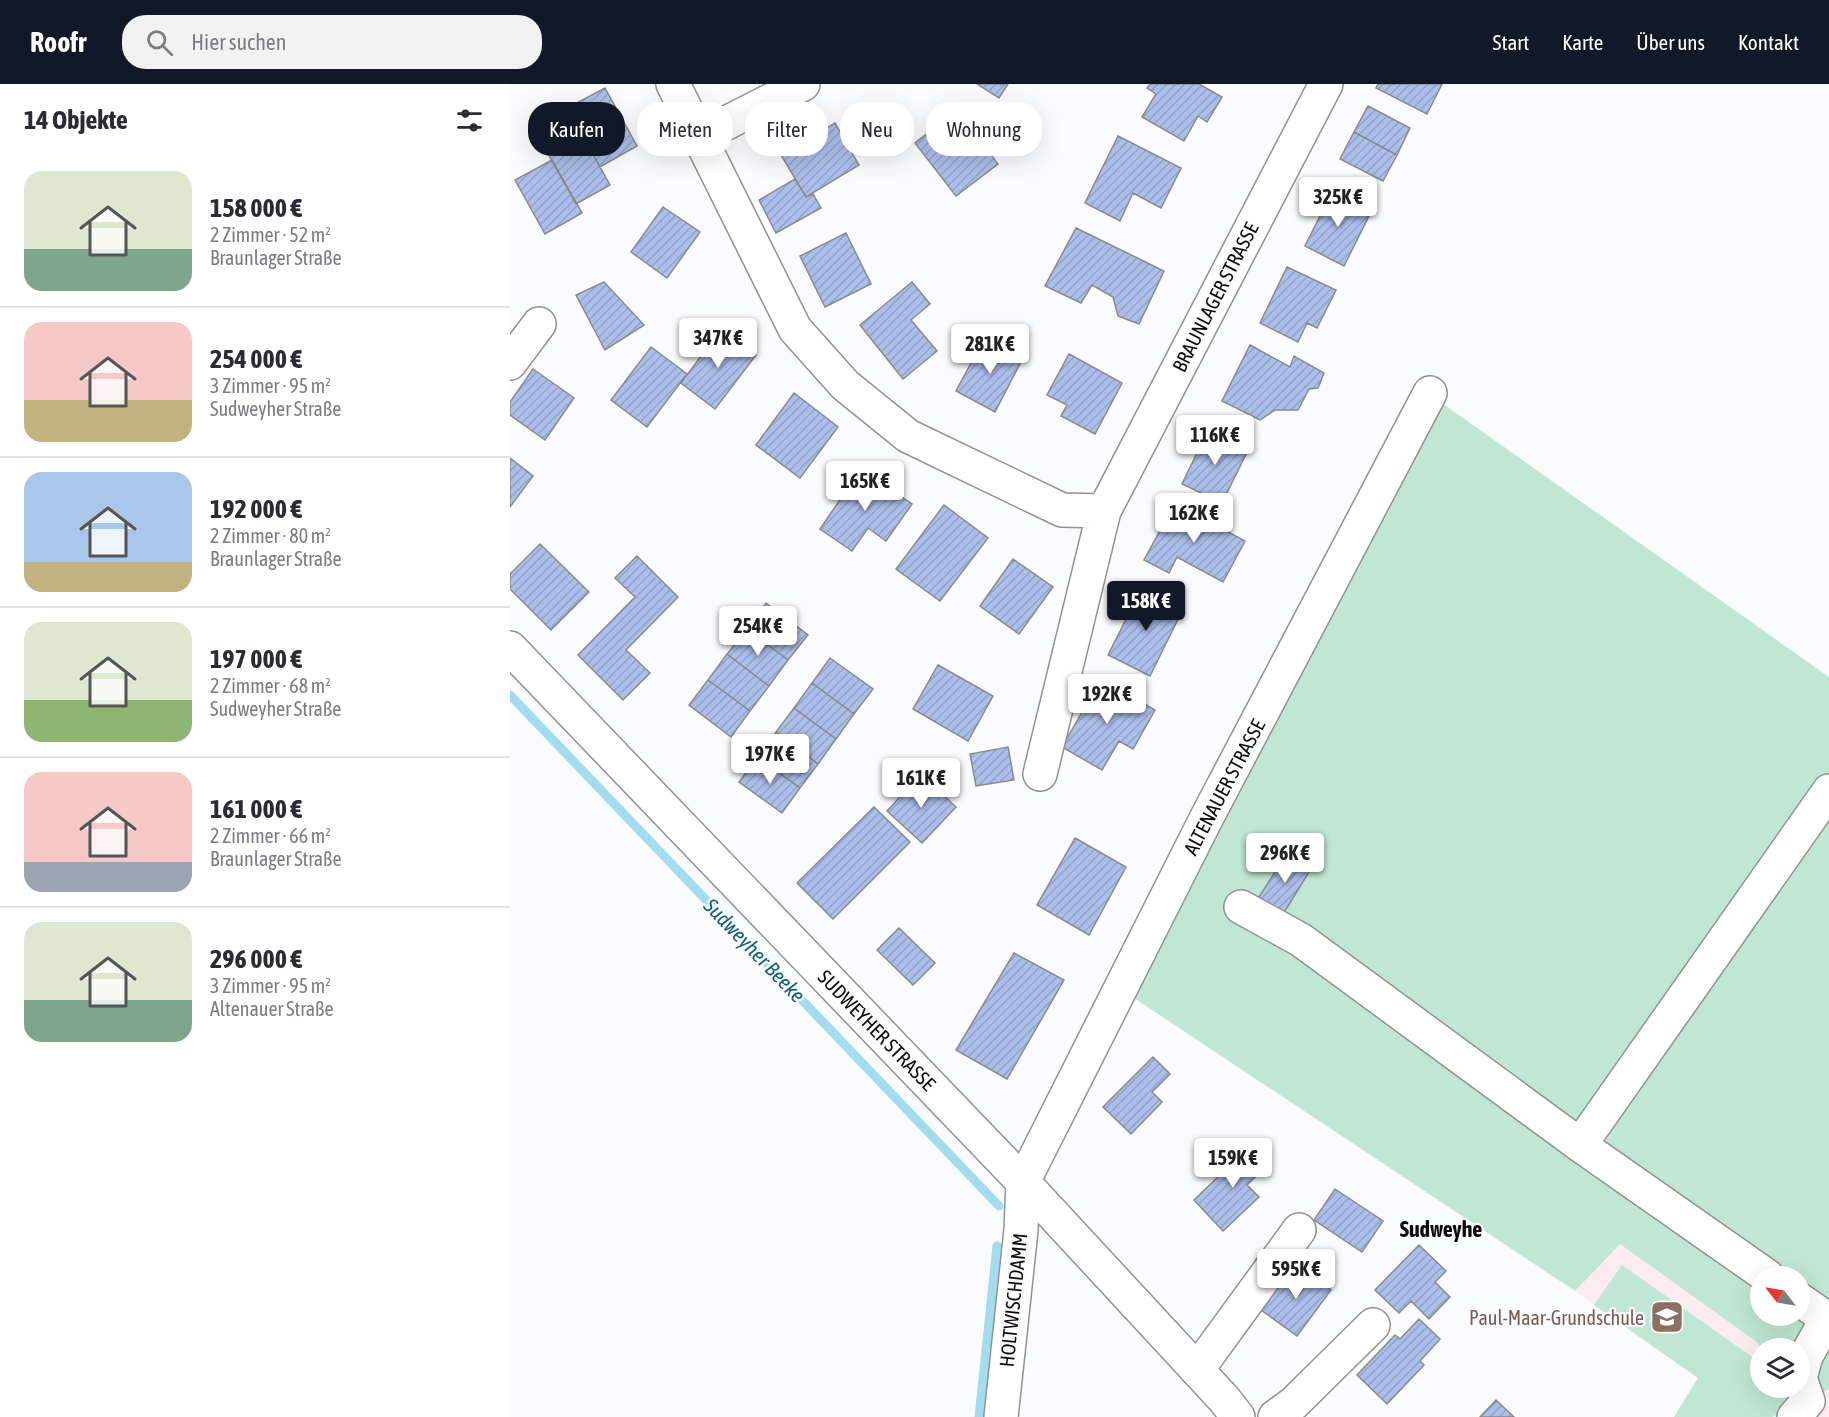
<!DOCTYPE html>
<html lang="de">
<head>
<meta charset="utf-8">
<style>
  :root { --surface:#fff; --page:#f2f2f3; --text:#2b2b33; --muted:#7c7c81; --line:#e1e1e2; --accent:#111827 }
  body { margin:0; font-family:"Asap Condensed",sans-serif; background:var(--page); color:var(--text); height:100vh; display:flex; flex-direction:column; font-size:22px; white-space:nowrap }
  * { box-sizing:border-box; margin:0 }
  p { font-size:20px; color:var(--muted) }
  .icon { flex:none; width:33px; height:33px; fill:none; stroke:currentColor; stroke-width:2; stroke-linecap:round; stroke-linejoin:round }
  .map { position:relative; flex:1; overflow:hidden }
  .details { display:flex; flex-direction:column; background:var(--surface); width:510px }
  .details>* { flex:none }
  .guide { position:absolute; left:18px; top:18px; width:570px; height:54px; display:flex; gap:12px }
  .needle { width:39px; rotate:301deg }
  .controls { position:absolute; left:1240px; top:1182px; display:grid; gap:12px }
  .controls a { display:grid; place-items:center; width:60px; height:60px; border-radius:50%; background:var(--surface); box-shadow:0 6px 24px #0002; font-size:30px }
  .price { position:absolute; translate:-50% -51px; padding:0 14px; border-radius:6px; background:#fff; color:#222; font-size:20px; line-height:39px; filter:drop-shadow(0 2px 3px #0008) }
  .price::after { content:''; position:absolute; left:50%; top:36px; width:18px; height:14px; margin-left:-9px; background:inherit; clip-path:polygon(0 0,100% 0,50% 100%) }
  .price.selected { background:var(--accent); color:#fff }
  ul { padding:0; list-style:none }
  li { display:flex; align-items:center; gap:18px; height:150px; padding:0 24px }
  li+li { border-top:2px solid var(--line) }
  li span { display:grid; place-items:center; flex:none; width:168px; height:120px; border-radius:18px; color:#555 }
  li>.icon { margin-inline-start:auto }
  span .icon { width:72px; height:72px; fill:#fffc; stroke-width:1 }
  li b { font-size:26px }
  h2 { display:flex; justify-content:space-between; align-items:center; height:72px; padding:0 24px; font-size:26px }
  .pill { padding:0 21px; border-radius:24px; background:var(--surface); box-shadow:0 6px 24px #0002; font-size:21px; line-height:54px }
  .pill.selected { background:var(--accent); color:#fff }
  header { display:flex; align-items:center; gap:36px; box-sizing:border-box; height:84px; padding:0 30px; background:var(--accent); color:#fff }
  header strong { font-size:28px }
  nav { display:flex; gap:33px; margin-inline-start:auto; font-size:21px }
  .search { width:420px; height:54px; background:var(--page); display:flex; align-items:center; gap:15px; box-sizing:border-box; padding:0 21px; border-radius:24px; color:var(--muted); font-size:22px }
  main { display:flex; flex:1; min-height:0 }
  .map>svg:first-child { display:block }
  .education { fill:#fcecf0 }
  .green { fill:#c0e7d3; fill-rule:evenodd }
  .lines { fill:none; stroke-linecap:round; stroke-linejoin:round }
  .stream { stroke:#a2dcee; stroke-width:9 }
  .building { fill:url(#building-hatch); stroke:#898a8b; stroke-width:1.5 }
  .minor-casing { stroke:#919293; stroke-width:36 }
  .major-casing { stroke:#919293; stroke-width:36 }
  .minor { stroke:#fff; stroke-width:33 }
  .major { stroke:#fff; stroke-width:33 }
  .labels { text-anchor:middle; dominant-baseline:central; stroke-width:4.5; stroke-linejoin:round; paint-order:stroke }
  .street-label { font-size:20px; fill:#0b0b0c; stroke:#fafbfc }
  .education-label { font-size:20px; fill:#785e54; stroke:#fafbfc; text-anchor:end }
  .water-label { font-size:21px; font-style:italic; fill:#156073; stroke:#fafbfc }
  .quarter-label { font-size:22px; font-weight:bold; fill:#0b0b0c; stroke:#fafbfc }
</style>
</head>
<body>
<header>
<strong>Roofr</strong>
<div class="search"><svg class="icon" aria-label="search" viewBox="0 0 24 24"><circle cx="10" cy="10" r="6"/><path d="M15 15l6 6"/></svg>Hier suchen</div>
<nav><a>Start</a><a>Karte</a><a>Über uns</a><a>Kontakt</a></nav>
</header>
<main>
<section class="details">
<h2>14 Objekte<svg class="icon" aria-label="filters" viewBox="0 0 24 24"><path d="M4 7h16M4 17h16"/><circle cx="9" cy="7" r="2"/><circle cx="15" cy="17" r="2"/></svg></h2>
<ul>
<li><span style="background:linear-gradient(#dfe7d0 65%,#7fa58c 0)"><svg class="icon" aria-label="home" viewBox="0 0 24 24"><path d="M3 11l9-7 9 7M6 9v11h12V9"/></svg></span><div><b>158 000 €</b><p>2 Zimmer · 52 m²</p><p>Braunlager Straße</p></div></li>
<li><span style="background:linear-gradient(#f6c9c9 65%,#c2b280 0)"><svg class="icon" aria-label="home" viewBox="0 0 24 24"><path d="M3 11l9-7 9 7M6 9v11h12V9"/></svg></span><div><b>254 000 €</b><p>3 Zimmer · 95 m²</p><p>Sudweyher Straße</p></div></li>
<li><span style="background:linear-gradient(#a9c7e8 75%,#c2b280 0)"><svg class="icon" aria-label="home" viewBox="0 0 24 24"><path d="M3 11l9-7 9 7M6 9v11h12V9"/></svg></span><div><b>192 000 €</b><p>2 Zimmer · 80 m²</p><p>Braunlager Straße</p></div></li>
<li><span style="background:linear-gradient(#dfe7d0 65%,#8fb573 0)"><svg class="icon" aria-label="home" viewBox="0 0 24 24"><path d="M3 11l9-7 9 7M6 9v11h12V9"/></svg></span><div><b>197 000 €</b><p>2 Zimmer · 68 m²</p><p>Sudweyher Straße</p></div></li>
<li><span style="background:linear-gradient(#f6c9c9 75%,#9aa5b1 0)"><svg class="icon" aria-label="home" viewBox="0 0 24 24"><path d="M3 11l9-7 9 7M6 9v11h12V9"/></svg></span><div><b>161 000 €</b><p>2 Zimmer · 66 m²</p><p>Braunlager Straße</p></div></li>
<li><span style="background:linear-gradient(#dfe7d0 65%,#7fa58c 0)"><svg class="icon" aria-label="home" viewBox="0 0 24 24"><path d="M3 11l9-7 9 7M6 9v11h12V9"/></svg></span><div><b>296 000 €</b><p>3 Zimmer · 95 m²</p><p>Altenauer Straße</p></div></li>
</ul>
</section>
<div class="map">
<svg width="1319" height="1333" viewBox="0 0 1319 1333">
  <defs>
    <pattern id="building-hatch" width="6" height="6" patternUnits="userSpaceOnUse" patternTransform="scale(1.5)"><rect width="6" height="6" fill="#acbfea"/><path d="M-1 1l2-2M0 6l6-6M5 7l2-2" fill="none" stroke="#93a3c8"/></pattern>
  </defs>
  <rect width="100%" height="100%" fill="#fafbfc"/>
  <path class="education" d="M1110,1159L1248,1259L1251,1304H1256L1262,1333H1164L1188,1294L1065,1207Z
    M1319,1305V1333H1262Z"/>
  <path class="green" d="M929,317L1319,593V1305L1262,1333H1164L1188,1294L1084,1221L1112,1181L1248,1277L1251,1304H1255L1258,1319L1256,1304H1290V1264H1251V1274L1248,1259L1110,1160L1065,1207L624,914ZM1251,1192H1290V1232H1251Z"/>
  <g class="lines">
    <path class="stream" d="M0,611L489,1122
      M469,1333L487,1162"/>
  </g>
  <path class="building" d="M467,0H498L489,14Z
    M640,0H689L712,13L697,38L688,32L674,57L632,33L646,10L637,4Z
    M868,0H932L917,30L866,4Z
    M95,4L127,62L90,83L57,24Z
    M858,22L900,44L887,71L844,48Z
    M447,26L488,80L446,112L405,59Z
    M325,39L349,81L296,113L271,71Z
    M66,40L100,101L66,120L32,59Z
    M844,48L887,71L873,97L830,75Z
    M608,52L671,84L651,124L623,109L610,137L575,119Z
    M42,76L72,129L35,150L5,96Z
    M285,95L296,113L303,110L311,124L266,149L249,116Z
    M823,106L862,126L834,182L795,162Z
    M153,123L190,148L157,194L121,168Z
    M566,144L654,187L629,240L608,232L603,213L582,201L571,219L535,202Z
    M336,149L361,200L315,223L290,172Z
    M777,183L826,206L807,244L797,239L788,258L750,239Z
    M94,198L134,241L95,266L66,211Z
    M402,198L420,220L401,236L427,267L393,295L350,241Z
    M211,245L246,271L205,325L171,299Z
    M475,253L513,274L485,328L446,307Z
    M740,261L780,283L784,272L814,289L808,304L799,305L788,326H765L750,336L712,317Z
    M141,263L177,290L137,343L101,316Z
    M559,270L612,299L585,350L551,332L557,321L537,311Z
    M23,285L64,314L35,356L0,331V318Z
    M284,309L328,343L290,394L246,361Z
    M699,344L739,364L712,419L672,400Z
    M0,374L23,392L0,423Z
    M351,385L402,420L376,457L358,444L342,467L310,445Z
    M665,419L735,457L713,498L667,473L659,489L634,476Z
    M434,421L478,454L430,517L386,485Z
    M30,460L79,508L41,546L0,505V490Z
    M127,472L168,513L116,566L140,589L113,616L68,571L125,513L105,494Z
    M503,475L543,503L509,550L470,522Z
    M632,504L673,525L640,592L598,571Z
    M256,519L298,551L278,576L237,545Z
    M237,545L278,576L259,602L217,570Z
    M217,570L259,602L240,627L198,596Z
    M320,574L363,605L344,630L302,599Z
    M428,581L483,612L458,657L403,625Z
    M591,595L645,626L623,665L609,657L592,686L552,663Z
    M198,596L240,627L221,653L179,621Z
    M302,599L344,630L326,655L284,624Z
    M284,624L326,655L308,680L266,648Z
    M266,648L308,680L290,704L247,673Z
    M498,663L504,696L466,702L460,670Z
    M247,673L290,704L272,729L229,698Z
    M411,690L446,723L412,759L377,727Z
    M364,723L400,758L323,835L287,799Z
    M565,754L616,783L579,851L527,821Z
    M778,768L802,783L772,832L747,816Z
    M389,844L425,879L403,901L367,866Z
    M504,869L554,896L497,995L446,966Z
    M643,973L660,990L642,1008L652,1018L621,1050L593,1023Z
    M741,1061L759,1080L737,1101L749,1113L713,1147L684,1116Z
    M825,1105L873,1137L852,1168L804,1136Z
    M909,1161L936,1187L925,1198L940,1213L919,1235L901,1217L889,1229L865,1206Z
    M785,1179L821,1206L787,1252L751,1226Z
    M909,1235L930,1255L910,1277L914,1281L877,1320L847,1291L885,1251L890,1255Z
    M986,1316L1004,1333H970Z"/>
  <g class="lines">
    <defs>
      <path id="minor" d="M163,0L285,245L335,301L398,352L552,426L594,427L816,0
        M189,53L293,0
        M0,279L29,240
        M530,690L594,427
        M731,823L791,856L1070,1061L1257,1192
        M1070,1061L1319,707
        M1290,1216L1319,1236
        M687,1286L789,1146
        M491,1333L511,1146L513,1098L697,733L920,309
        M765,1333L784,1319L863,1241
        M1284,1333L1298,1317L1290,1294L1296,1272L1317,1235"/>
      <path id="major" d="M0,564L513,1098L714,1315L728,1333"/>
    </defs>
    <use href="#minor" class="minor-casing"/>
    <use href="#major" class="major-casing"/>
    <use href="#minor" class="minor"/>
    <use href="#major" class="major"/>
  </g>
  <defs>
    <symbol id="school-square" viewBox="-11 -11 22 22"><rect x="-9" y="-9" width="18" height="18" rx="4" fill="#8d6e63" stroke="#fafbfc"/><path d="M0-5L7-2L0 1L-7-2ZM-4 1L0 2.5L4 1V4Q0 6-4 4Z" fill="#fff"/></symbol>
  </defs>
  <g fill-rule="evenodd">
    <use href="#school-square" x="1138" y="1214" width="38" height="38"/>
  </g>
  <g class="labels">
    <g class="street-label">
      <text transform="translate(705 213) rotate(-63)">BRAUNLAGER STRASSE</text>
      <text transform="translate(714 703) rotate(-62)">ALTENAUER STRASSE</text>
      <text transform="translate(367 946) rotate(46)">SUDWEYHER STRASSE</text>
      <text transform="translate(503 1216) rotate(-84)">HOLTWISCHDAMM</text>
    </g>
    <g class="education-label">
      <text x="1134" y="1233">Paul-Maar-Grundschule</text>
    </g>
    <g class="water-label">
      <text transform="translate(245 866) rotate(46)">Sudweyher Beeke</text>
    </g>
    <g class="quarter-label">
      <text x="931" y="1145">Sudweyhe</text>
    </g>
  </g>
</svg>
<div class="controls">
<a><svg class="needle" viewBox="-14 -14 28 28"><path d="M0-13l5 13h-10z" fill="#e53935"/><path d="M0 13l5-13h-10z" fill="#7c7c81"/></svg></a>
<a><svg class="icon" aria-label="layers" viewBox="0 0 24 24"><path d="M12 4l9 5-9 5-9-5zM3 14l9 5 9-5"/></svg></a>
</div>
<b class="price" style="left:828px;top:144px">325K €</b>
<b class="price" style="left:208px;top:285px">347K €</b>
<b class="price" style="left:480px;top:291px">281K €</b>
<b class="price" style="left:705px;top:382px">116K €</b>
<b class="price" style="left:355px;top:428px">165K €</b>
<b class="price" style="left:684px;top:460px">162K €</b>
<b class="price selected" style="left:636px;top:548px">158K €</b>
<b class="price" style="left:248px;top:573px">254K €</b>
<b class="price" style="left:597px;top:641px">192K €</b>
<b class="price" style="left:260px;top:701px">197K €</b>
<b class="price" style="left:411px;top:725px">161K €</b>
<b class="price" style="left:775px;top:800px">296K €</b>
<b class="price" style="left:723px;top:1105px">159K €</b>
<b class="price" style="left:786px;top:1216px">595K €</b>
<div class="guide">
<a class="pill selected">Kaufen</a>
<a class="pill">Mieten</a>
<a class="pill">Filter</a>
<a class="pill">Neu</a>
<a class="pill">Wohnung</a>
</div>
</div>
</main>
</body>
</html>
